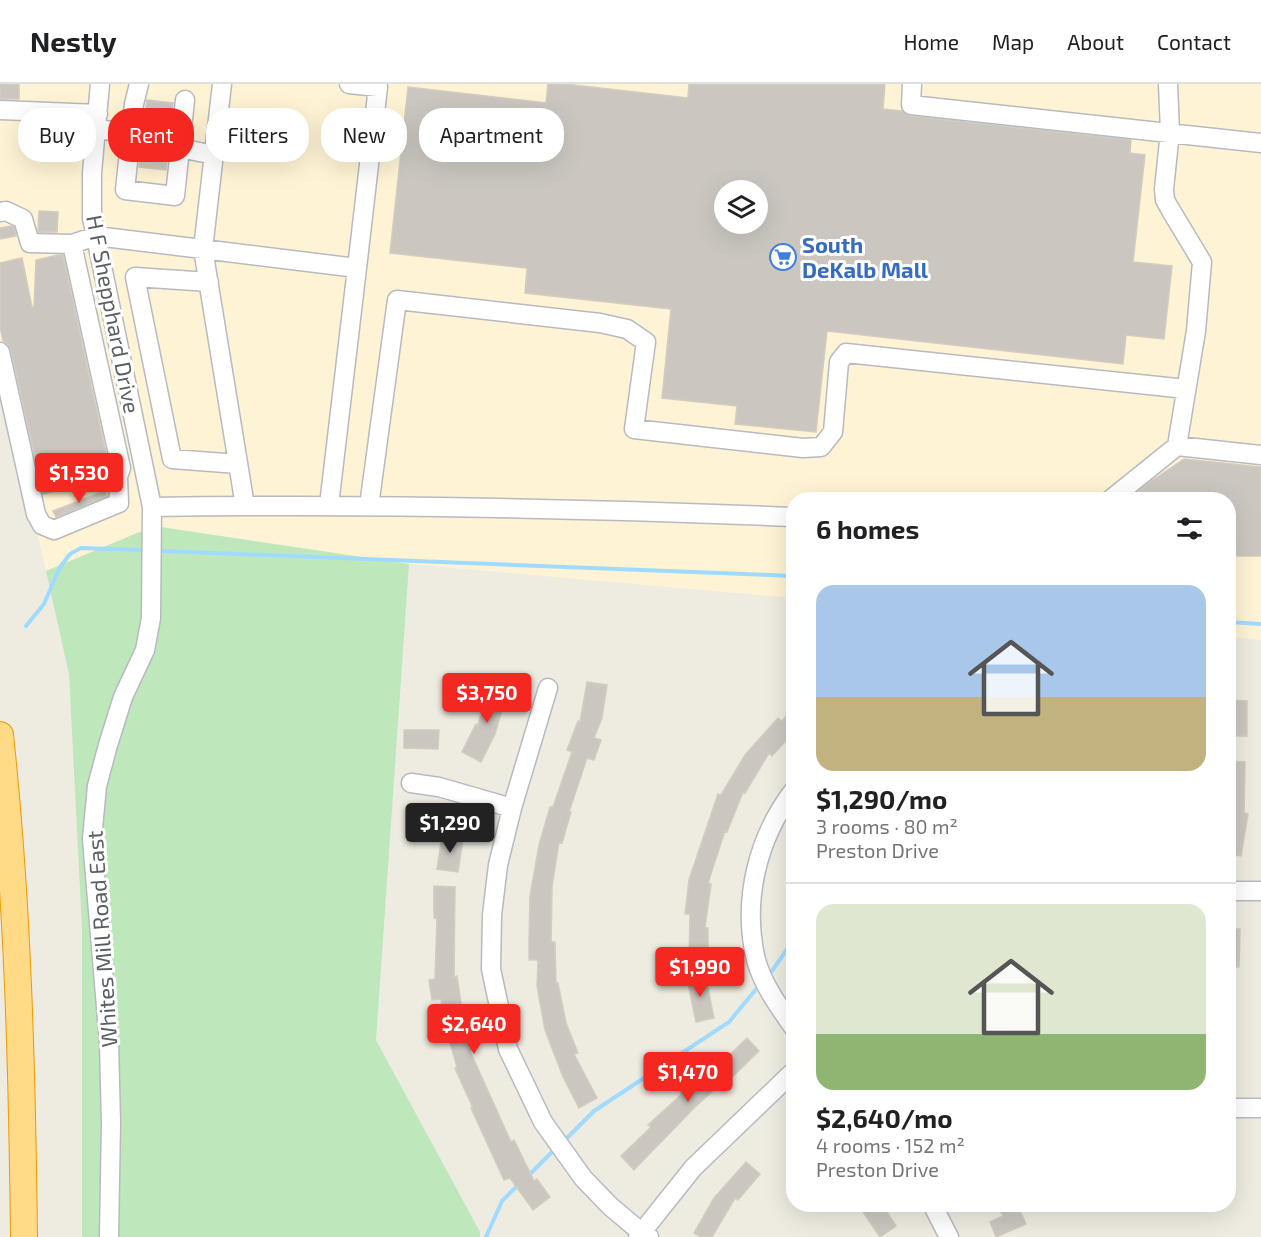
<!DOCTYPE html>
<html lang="en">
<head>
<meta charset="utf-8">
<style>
  :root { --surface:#fff; --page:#f2f2f2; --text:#202124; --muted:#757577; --line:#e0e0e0; --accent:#f52721 }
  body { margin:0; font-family:"Exo 2",sans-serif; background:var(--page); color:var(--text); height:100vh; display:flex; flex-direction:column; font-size:22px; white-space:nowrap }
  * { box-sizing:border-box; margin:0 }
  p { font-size:20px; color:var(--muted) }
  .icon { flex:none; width:33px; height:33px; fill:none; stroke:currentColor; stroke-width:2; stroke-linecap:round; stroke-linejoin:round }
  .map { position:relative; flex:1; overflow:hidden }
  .sheet { position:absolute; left:786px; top:408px; width:450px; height:720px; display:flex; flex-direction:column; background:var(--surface); border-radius:24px; box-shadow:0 6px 24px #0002 }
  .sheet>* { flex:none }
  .hud { position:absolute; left:18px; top:24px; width:570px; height:54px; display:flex; gap:12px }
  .tools { position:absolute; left:714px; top:96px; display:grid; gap:12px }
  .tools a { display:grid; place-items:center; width:54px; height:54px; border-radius:50%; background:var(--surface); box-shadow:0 6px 24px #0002; font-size:30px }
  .price { position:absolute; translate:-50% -51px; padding:0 14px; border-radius:6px; background:var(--accent); color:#fff; font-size:20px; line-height:39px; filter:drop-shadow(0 2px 3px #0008) }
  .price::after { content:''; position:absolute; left:50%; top:36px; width:18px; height:14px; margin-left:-9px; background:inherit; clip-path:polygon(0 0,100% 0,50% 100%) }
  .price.active { background:#222; color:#fff }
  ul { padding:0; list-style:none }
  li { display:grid; align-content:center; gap:12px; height:318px; padding:0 30px }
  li+li { border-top:2px solid var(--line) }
  li span { display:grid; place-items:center; height:186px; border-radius:18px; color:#555 }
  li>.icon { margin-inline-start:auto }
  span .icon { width:108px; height:108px; fill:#fffc; stroke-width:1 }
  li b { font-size:26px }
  h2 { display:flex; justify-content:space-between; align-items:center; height:72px; padding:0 30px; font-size:26px }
  .chip { padding:0 21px; border-radius:24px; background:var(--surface); box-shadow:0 6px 24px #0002; font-size:21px; line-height:54px }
  .chip.active { background:var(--accent); color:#fff }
  header { display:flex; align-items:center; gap:36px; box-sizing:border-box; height:84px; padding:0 30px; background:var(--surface); border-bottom:2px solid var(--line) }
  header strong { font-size:28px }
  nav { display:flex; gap:33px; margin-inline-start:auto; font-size:21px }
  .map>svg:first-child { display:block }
  .commercial { fill:#fff3d5; fill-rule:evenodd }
  .green { fill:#bee8bc }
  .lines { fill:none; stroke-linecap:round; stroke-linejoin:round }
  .stream { stroke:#a0dbff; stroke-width:4 }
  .building { fill:#cbc7c0; stroke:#d3ccbf; stroke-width:1.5; fill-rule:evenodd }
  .minor-casing { stroke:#b7babf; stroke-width:21 }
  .highway-casing { stroke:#ef9800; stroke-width:28 }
  .minor { stroke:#fff; stroke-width:18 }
  .highway { stroke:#ffdb87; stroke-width:26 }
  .labels { text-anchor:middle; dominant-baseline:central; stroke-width:6; stroke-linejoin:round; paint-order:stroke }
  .shop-label { font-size:22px; font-weight:bold; fill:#366cbe; stroke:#fff; text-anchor:start }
  .street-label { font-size:22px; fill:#5a5f64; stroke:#fff }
</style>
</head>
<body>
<header>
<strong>Nestly</strong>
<nav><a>Home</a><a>Map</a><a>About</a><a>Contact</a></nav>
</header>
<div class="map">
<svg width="1261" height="1153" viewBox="0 0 1261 1153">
  <rect width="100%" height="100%" fill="#eeebe1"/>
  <path class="commercial" d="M0,0H1261V556L1229,553L1228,416H794L793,514L409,480L154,442L46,487L0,285ZM724,106H758V140H724Z"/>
  <path class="green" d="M154,442L409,480L376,956L480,1148V1153H82V844L69,590L46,487Z"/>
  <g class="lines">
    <path class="stream" d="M163,467L794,492
      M1228,538L1261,540
      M26,542L44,520L60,483L70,470L81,464L140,466
      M772,887L794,855
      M567,1054L594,1027L729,938L757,904
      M528,1092L552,1068
      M486,1153L502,1117L518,1101"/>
  </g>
  <path class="building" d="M0,0H19V15H0Z
    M548,0H565L688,14L689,0H885L883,25L902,27L910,32L1131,56L1130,69L1145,71L1133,178L1172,182L1164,255L1126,251L1123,280L827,247L816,348L735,340L737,322L662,314L671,225L525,209L527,184L390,169L408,3L546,19ZM724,106H758V140H724Z
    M147,16L173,19L166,86L139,83Z
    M39,127L58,128L57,148H38Z
    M11,142L14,143L16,152L0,155V144Z
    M58,171H63L109,383L86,389L87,395L59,401L61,406L43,410L11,266L8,260L3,257L0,243V179L22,174L32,223H34L36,176Z
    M1184,375L1261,383V472H1228V416H1132L1133,412L1147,400Z
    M105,407L107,412L56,433L53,427Z
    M587,598L607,601L602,634L594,654L601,656L594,676L587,674L569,728H571L562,759L559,758L552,803L551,858H555L556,899H558L566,939L578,969L574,970L597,1014L579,1024L563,993L545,946L537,902L538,876H529V858L530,812L539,761L550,723H553L572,668L567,666L578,637L580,638Z
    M491,600L508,605L495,650L481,678L462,668L476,640L478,641Z
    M1230,616L1247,617V652H1228Z
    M794,623V648L772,672L769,669L745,709L743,708L727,748L725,747L708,799L711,800L705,844H708V877L689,876L690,830H685L689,796L718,710L721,711L745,671L778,634L782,637Z
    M404,646H439L438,665L404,664Z
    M1228,677L1245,678L1244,729L1248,730L1241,772L1228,770Z
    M442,752L463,756L458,788L437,785Z
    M434,802L455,803L454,893L457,892L463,933L472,966L470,967L511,1058L514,1056L534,1097L537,1095L550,1113L533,1126L510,1094L504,1096L471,1024H473L455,984L457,983L443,934L441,915L432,916L429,896L435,895L437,835L434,834Z
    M1228,845H1240L1239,883H1228Z
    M705,890L714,934L696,938L687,894Z
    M747,954L759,967L728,997L726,995L695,1023L634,1086L621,1072L651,1043L648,1041L682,1010L681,1009L706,985L710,990Z
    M746,1078L760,1090L738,1116L735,1114L712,1153H700L694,1149L714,1114Z
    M874,1120H882L896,1142L880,1153L863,1128Z
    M1009,1120H1017L1026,1140L996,1153L990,1138L1003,1132L999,1125Z"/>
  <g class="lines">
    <defs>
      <path id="minor" d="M100,0L92,89V134L152,423L151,534L145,566L123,613L108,661L97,702L92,755L109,959L111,1039L109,1153
        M139,0L134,20L125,106L175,112L185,16
        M222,0L203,165L245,422
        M912,0L911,21L1261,59
        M0,26L98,30
        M96,45L131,49
        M180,64L214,71
        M0,128L6,127L23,135L30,159L72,160L96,152L357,184L378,3L349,0
        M209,198L135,193L172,375L238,380
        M0,268L36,430L42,441L54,446L119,419L118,393L121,384L72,160
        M1177,362L1261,371
        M1110,416L1177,362L1196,247L1202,178L1170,125L1165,116L1164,105L1170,48L1168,0
        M329,421L357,184
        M369,422L397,216L600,239L627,245L646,258L634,345L803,364L821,363L833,348L839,278L846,269L1186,305
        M152,423C366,420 580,424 794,433
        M548,604L512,724L498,781L492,831L491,885L508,965L543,1038L583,1094L610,1122L642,1149L649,1153
        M411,699L439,703L512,724
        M794,706C757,754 742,817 756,876C763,901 779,923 794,944
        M1228,807H1261
        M1228,1024H1261
        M932,1120L949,1153
        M638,1153L693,1084L794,987"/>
      <path id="highway" d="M0,651C18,818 22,985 24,1153"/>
    </defs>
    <use href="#minor" class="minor-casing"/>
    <use href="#highway" class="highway-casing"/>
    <use href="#minor" class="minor"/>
    <use href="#highway" class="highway"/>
  </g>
  <defs>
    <symbol id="supermarket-ring" viewBox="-11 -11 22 22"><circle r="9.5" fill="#fff" stroke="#3f7fe0" stroke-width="1.5"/><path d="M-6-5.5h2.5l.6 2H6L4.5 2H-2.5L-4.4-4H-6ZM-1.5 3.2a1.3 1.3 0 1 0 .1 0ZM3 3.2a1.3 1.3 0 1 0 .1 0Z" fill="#3f7fe0"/></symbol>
  </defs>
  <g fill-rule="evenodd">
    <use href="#supermarket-ring" x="768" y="158" width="30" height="30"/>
  </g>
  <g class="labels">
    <g class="shop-label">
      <text x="802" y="160">South<tspan x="802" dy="25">DeKalb Mall</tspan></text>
    </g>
    <g class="street-label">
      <text transform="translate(114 230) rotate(79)">H F Shepphard Drive</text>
      <text transform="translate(101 855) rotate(-94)">Whites Mill Road East</text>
    </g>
  </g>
</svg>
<div class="tools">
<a><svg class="icon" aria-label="layers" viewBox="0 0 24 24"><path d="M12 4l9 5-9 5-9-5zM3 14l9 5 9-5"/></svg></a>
</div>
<b class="price" style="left:79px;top:420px">$1,530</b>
<b class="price" style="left:487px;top:640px">$3,750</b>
<b class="price active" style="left:450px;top:770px">$1,290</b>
<b class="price" style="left:700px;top:914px">$1,990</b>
<b class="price" style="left:474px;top:971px">$2,640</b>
<b class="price" style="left:688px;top:1019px">$1,470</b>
<div class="hud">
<a class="chip">Buy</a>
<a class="chip active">Rent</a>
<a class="chip">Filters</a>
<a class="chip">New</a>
<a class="chip">Apartment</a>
</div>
<section class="sheet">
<h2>6 homes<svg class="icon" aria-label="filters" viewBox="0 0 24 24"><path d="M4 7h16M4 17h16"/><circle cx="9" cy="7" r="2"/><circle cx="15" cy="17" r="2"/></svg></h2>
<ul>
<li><span style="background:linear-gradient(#a9c7e8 60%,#c2b280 0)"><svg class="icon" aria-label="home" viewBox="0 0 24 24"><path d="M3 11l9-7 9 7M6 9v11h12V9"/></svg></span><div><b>$1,290/mo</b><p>3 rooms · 80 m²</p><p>Preston Drive</p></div></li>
<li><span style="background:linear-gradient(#dfe7d0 70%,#8fb573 0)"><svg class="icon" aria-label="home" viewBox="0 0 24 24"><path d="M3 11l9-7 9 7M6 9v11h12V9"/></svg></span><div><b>$2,640/mo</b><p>4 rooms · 152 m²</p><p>Preston Drive</p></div></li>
</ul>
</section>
</div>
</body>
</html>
